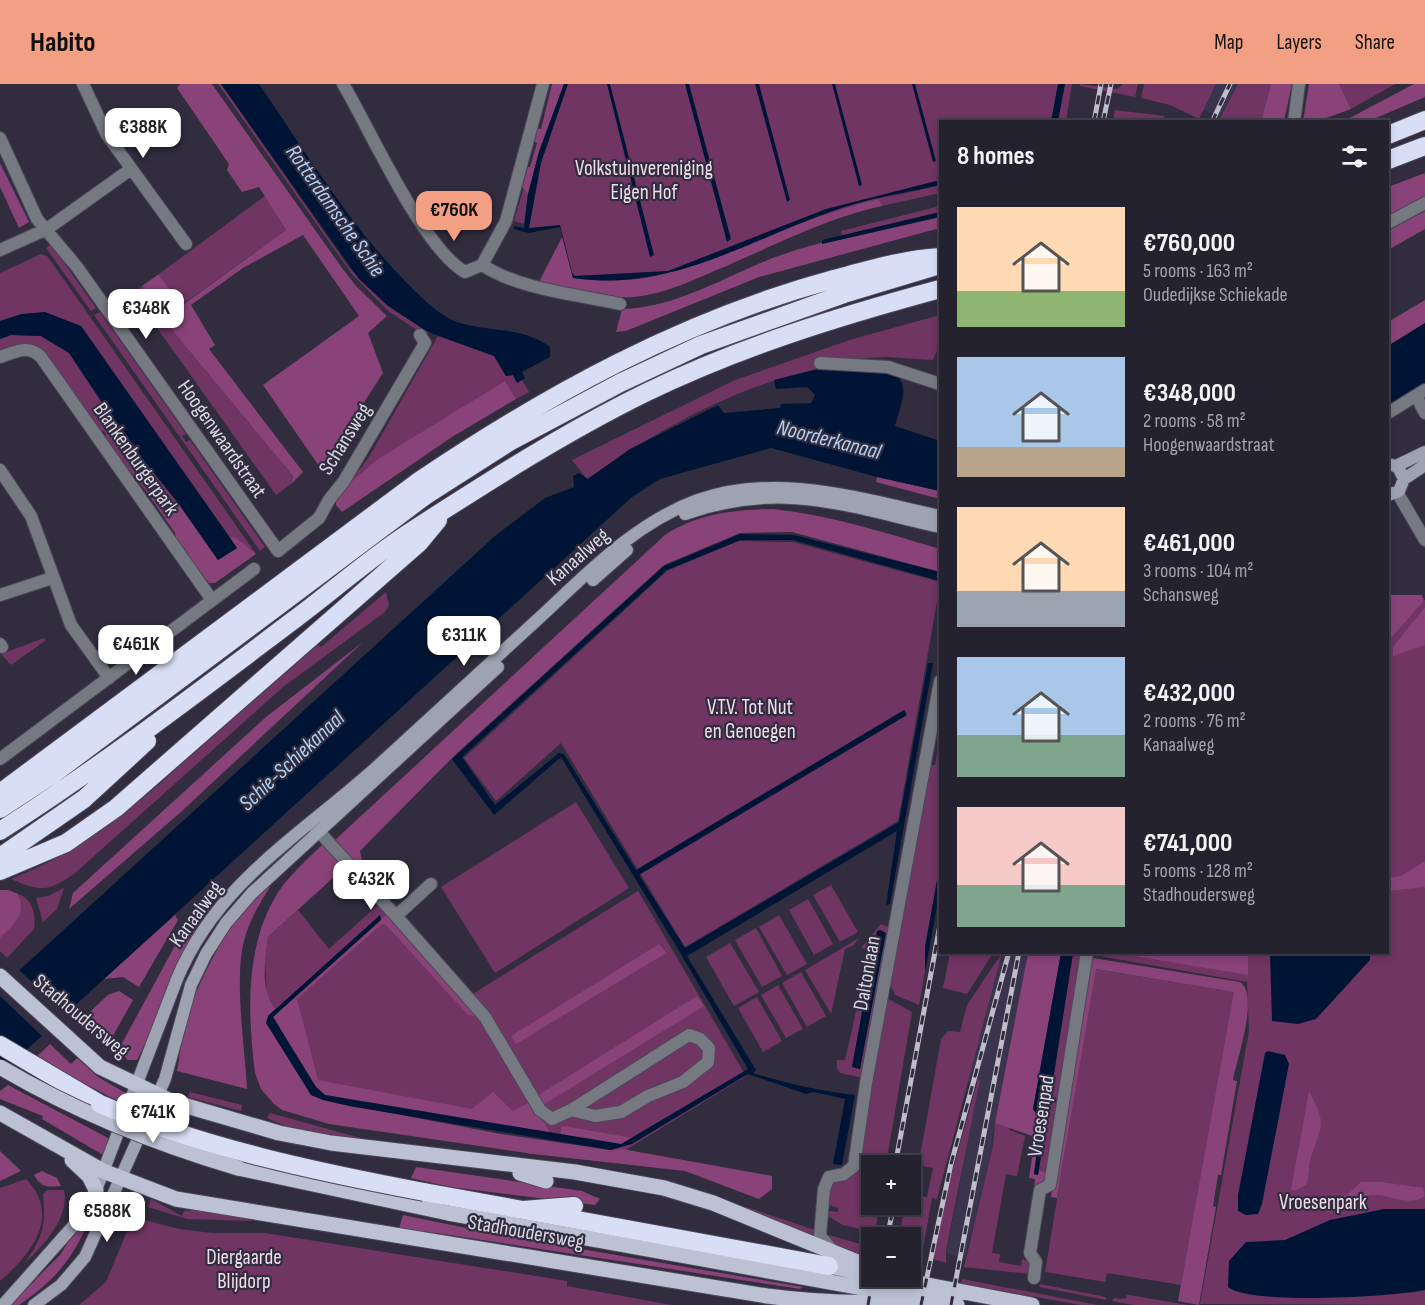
<!DOCTYPE html>
<html lang="en">
<head>
<meta charset="utf-8">
<style>
  :root { --surface:#25222f; --page:#2d2a37; --text:#f1f3f6; --muted:#a3a4aa; --line:#423f4b; --accent:#f39f83 }
  body { margin:0; font-family:"Sofia Sans Condensed",sans-serif; background:var(--page); color:var(--text); height:100vh; display:flex; flex-direction:column; font-size:22px; white-space:nowrap }
  * { box-sizing:border-box; margin:0 }
  p { font-size:20px; color:var(--muted) }
  .icon { flex:none; width:33px; height:33px; fill:none; stroke:currentColor; stroke-width:2; stroke-linecap:round; stroke-linejoin:round }
  .map { position:relative; flex:1; overflow:hidden }
  .drawer { position:absolute; left:939px; top:36px; width:450px; height:834px; display:flex; flex-direction:column; background:var(--surface); border-radius:0px; box-shadow:0 3px 9px #0003,0 0 0 2px var(--line) }
  .drawer>* { flex:none }
  .tools { position:absolute; left:861px; top:1071px; display:grid; gap:12px }
  .tools a { display:grid; place-items:center; width:60px; height:60px; border-radius:0px; background:var(--surface); box-shadow:0 3px 9px #0003,0 0 0 2px var(--line); font-size:30px }
  .price { position:absolute; translate:-50% -51px; padding:0 14px; border-radius:12px; background:#fff; color:#222; font-size:20px; line-height:39px; filter:drop-shadow(0 2px 3px #0008) }
  .price::after { content:''; position:absolute; left:50%; top:36px; width:18px; height:14px; margin-left:-9px; background:inherit; clip-path:polygon(0 0,100% 0,50% 100%) }
  .price.current { background:var(--accent); color:#111 }
  ul { padding:0; list-style:none }
  li { display:flex; align-items:center; gap:18px; height:150px; padding:0 18px }
  li span { display:grid; place-items:center; flex:none; width:168px; height:120px; border-radius:0px; color:#555 }
  li>.icon { margin-inline-start:auto }
  span .icon { width:72px; height:72px; fill:#fffc; stroke-width:1 }
  li b { font-size:26px }
  h2 { display:flex; justify-content:space-between; align-items:center; height:72px; padding:0 18px; font-size:26px }
  header { display:flex; align-items:center; gap:36px; box-sizing:border-box; height:84px; padding:0 30px; background:var(--accent); color:#111 }
  header strong { font-size:28px }
  nav { display:flex; gap:33px; margin-inline-start:auto; font-size:21px }
  .map>svg:first-child { display:block }
  .built { fill:#3a344c }
  .green { fill:#703563; fill-rule:evenodd }
  .forest { fill:#894379 }
  .water { fill:#001535 }
  .pier { fill:#312d3f }
  .lines { fill:none; stroke-linecap:round; stroke-linejoin:round }
  .street-casing { stroke:#4c4859; stroke-width:14 }
  .secondary-casing { stroke:#4c4859; stroke-width:14 }
  .primary-casing { stroke:#4c4859; stroke-width:17 }
  .highway-casing { stroke:#4c4859; stroke-width:20 }
  .street { stroke:#767982; stroke-width:12 }
  .secondary { stroke:#9ea2b1; stroke-width:12 }
  .primary { stroke:#bcc1d4; stroke-width:15 }
  .highway { stroke:#d8def5; stroke-width:18 }
  .rail-casing { stroke:#bfbdca; stroke-width:5 }
  .rail { stroke:#312d3f; stroke-width:3; stroke-dasharray:9; stroke-linecap:butt }
  .primary-bridge-casing { stroke:#4c4859; stroke-width:17; stroke-linecap:butt }
  .highway-bridge-casing { stroke:#4c4859; stroke-width:20; stroke-linecap:butt }
  .primary-bridge { stroke:#bcc1d4; stroke-width:15 }
  .highway-bridge { stroke:#d8def5; stroke-width:18 }
  .labels { text-anchor:middle; dominant-baseline:central; stroke-width:4.5; stroke-linejoin:round; paint-order:stroke }
  .park-label { font-size:21px; fill:#f2ddec; stroke:#312d3f }
  .street-label { font-size:21px; fill:#dad8e4; stroke:#312d3f }
  .water-label { font-size:22px; font-style:italic; fill:#b2d0f4; stroke:#312d3f }
</style>
</head>
<body>
<header>
<strong>Habito</strong>
<nav><a>Map</a><a>Layers</a><a>Share</a></nav>
</header>
<div class="map">
<svg width="1425" height="1221" viewBox="0 0 1425 1221">
  <rect width="100%" height="100%" fill="#312d3f"/>
  <path class="built" d="M1216,0H1238L1220,33L1203,26Z
    M1002,869H1028L992,1056L993,1062L965,1175L948,1170L946,1166L958,1112L978,996L976,999L967,997Z"/>
  <path class="green" d="M218,0H221L350,185L388,222L428,248L426,252L388,227L351,189Z
    M567,0H1061L1055,37L940,38V98L890,113L940,101V109L882,122L879,115L661,191L573,192L560,142L531,147L526,142L540,79Z
    M1065,0H1072L1066,37H1058Z
    M1080,0L1117,5L1123,0H1138L1135,13L1080,2Z
    M1144,0H1216L1199,35L1170,21L1141,14Z
    M1238,0H1271L1261,37L1218,38Z
    M1339,0H1395L1351,25Z
    M1115,26L1165,32L1162,37L1113,38Z
    M524,103L528,110L524,140L514,137Z
    M265,112L286,146L183,220L176,215L159,190Z
    M940,122V128L842,152L841,147Z
    M51,160L96,224L91,227L46,164Z
    M41,170L47,172L65,197L256,470L235,453L229,452L81,242L22,230L0,237V189Z
    M142,202L162,234L293,392L291,400L276,411L133,210Z
    M100,228L186,350L182,352L186,358L190,356L265,463L260,467L94,231Z
    M940,231V259L933,276L887,273L820,276L818,285C736,302 656,347 587,395L572,376L735,296L853,255Z
    M11,251L41,252L69,269L125,353L178,419L151,414L103,353L106,350L103,347L100,348L47,269L44,271C30,254 18,262 0,269V255Z
    M438,252L494,272L506,292L513,291L517,299L522,296L529,308L516,315L505,297L346,403L369,373Z
    M737,457L793,458L940,498V501L898,737L685,863L561,659L496,717L464,674L667,487Z
    M386,508L389,521L385,528L283,603L74,790C47,808 41,808 11,795C87,765 134,723 194,669C235,633 276,597 318,561L321,563Z
    M1388,511H1422L1425,517V1221L1200,1220L1249,947L1247,898L1094,871V868H1388Z
    M44,554L46,556L11,581L1,570Z
    M938,639H940V780L925,863V888L919,921L895,911L890,900L931,681H935L939,654L936,652Z
    M576,718L629,804L495,889L441,803Z
    M831,801L858,848L840,858L813,811Z
    M64,804L57,825L43,838L36,814L48,812Z
    M638,807L746,992L624,1067L339,1016L302,991L267,914L265,876L268,853L298,826L329,865L380,819L466,914Z
    M18,810C33,815 36,830 34,845L7,874L0,867V854C12,842 26,828 18,810Z
    M808,815L833,860L814,871L789,826Z
    M779,831L807,880L787,891L759,843Z
    M881,840L891,844L863,994L840,989L837,984V976H845L870,866L861,864ZM880,846L860,985L852,983L877,847Z
    M756,844L782,892L762,903L735,856Z
    M859,854L854,861L845,865L831,930L805,886Z
    M730,859L759,908L734,922L706,873Z
    M950,869H993L967,910L943,904Z
    M1002,869L937,1115L932,1114L922,1170L911,1167L910,1154L899,1153L905,1121L910,1120L911,1110L927,1113L933,1084L922,1082L919,1078L941,955L948,947L960,948L967,921Z
    M1073,869H1084L1047,1089L1039,1086Z
    M1095,885L1235,908L1181,1201L1107,1189L1105,1198L1045,1188Z
    M801,888L826,932L807,943L782,899Z
    M778,901L803,945L786,954L761,911Z
    M757,913L782,957L763,968L738,924Z
    M887,914L912,928L886,1081L872,1082V1120L880,1121L875,1148L843,1141L824,1130L830,1127L838,1128V1124L827,1120L831,1096L847,1095L865,1033Z
    M978,995L980,996L946,1166V1179L933,1175L949,1099Z
    M190,1008L242,1021L241,1027L188,1013Z
    M270,1029L368,1056L662,1095L815,1146L819,1154L711,1112L292,1045L267,1034Z
    M995,1039L1007,1042L1010,1046L1025,1052L1017,1092L1006,1090L992,1169L1000,1170L999,1178L1021,1182L1022,1175L1030,1178V1190L964,1183L993,1062Z
    M26,1095C62,1132 31,1170 0,1197V1104Z
    M47,1106H64C70,1134 43,1162 24,1180C43,1153 46,1142 43,1110Z
    M151,1115L182,1132L184,1127L206,1125L251,1133L252,1137L187,1135L148,1123Z
    M133,1133L179,1145L212,1149H265L567,1197V1202L672,1221H79L106,1198Z
    M829,1151L860,1160L871,1167L870,1175L832,1159Z
    M962,1195L1098,1221H1080L961,1199Z
    M1039,1201L1040,1200L1106,1213V1216L1040,1203Z
    M1127,1211H1129L1188,1221H1133L1112,1217L1114,1214L1125,1215Z"/>
  <path class="forest" d="M180,0H212L342,184L356,202L387,232L368,249L383,289L321,385L263,301L359,232L303,151L243,184L191,221L215,261L209,265L303,388L291,400L293,392L162,234L142,202L159,190L176,215L184,220L286,146L259,103L242,108L227,86L229,80L177,4Z
    M552,0H564L539,67L528,110L522,103L528,83H530L537,59L533,57L537,44L541,45Z
    M1271,0H1292L1284,37H1261Z
    M1309,0H1339L1351,25L1318,37H1303Z
    M1414,0H1425V13L1369,37H1344Z
    M0,79L29,138L19,144L0,103Z
    M1425,89V113L1388,133V103Z
    M879,115L882,122C827,134 775,161 724,183C695,195 666,210 634,213C602,215 570,205 539,198L562,153L573,194C645,204 694,183 758,156C798,139 837,126 879,115Z
    M1425,127V145L1388,166V147Z
    M940,133V144L759,193L626,247L616,248L622,225C679,224 728,190 781,171C831,153 888,145 940,133Z
    M1425,216V239L1388,262V238Z
    M505,297L516,315L452,353L342,428L336,421V411L378,375Z
    M877,393L940,407V415L876,398Z
    M151,414L178,419L218,476L237,464L229,452L235,453L256,470L215,499H209L176,456L175,449Z
    M773,425C830,431 886,449 940,465V488L792,448L740,449L664,481L455,671L360,767L362,776L358,782L335,756L665,451C699,429 734,426 773,425Z
    M1388,511H1422L1423,518L1388,557Z
    M1425,523V561L1393,572V563Z
    M363,558L182,727L69,825L73,809L266,633Z
    M325,758L346,782L268,853C265,877 260,905 275,925L268,932L323,1016L501,1050L610,1066L622,1065L772,1092V1105L759,1115L685,1087L533,1070L329,1040L282,1026L274,1020L261,1005L255,989C248,933 245,868 273,817C285,794 307,776 325,758Z
    M1425,777V803L1388,807V794L1401,792Z
    M270,803C259,820 249,837 244,857C234,896 245,964 247,1005L177,987C180,970 182,953 186,937C195,902 238,817 270,803Z
    M0,806H8L18,810C27,830 14,841 0,854Z
    M224,813L184,883L137,976H127L120,963L184,845Z
    M387,830L482,933L468,931L386,841L382,840L297,915L318,996L472,1025L493,1008L513,1027L532,1017L550,1049L325,1011L316,1003L273,933Z
    M175,831L178,836L139,903L123,893L104,895Z
    M659,860L666,869L516,960L511,952Z
    M1028,869H1061L1033,1025L1041,1037L1034,1090L1038,1091L1039,1086L1047,1089L1041,1104L1034,1103L1035,1095L1029,1094L1035,1053L995,1039Z
    M1116,869H1248V891Z
    M1093,874L1240,898C1260,911 1236,978 1233,996L1237,997L1221,1091H1218L1213,1122L1216,1123L1199,1221L1178,1217L1234,908L1096,885L1057,1114L1051,1113L1090,877Z
    M119,907L133,916L110,957L103,960L78,939L108,911Z
    M697,912L704,922L543,1021L537,1012Z
    M50,960L71,980L77,974L98,993L129,1011L124,1020L35,974Z
    M8,1001L110,1055L103,1071L42,1035L43,1032L0,1015V1007Z
    M1309,1007C1327,1042 1322,1038 1311,1073C1308,1082 1310,1092 1306,1101L1297,1106H1291Z
    M562,1042H563L633,1054L621,1060L560,1051Z
    M0,1067L21,1087L0,1097Z
    M416,1083L582,1107L600,1115L595,1121L451,1103L411,1094Z
    M42,1087L57,1094L61,1102C47,1103 41,1104 34,1091Z
    M1361,1098H1382L1423,1104L1425,1112C1406,1124 1390,1109 1370,1111C1354,1114 1343,1129 1326,1128L1325,1116L1347,1111Z
    M93,1118L97,1120C76,1168 63,1191 19,1221H10L60,1171Z
    M403,1131L505,1152L803,1203L800,1205L437,1149L398,1148Z"/>
  <path class="water" d="M221,0H259C305,67 348,139 405,197C419,211 433,226 450,235C482,250 520,240 550,263V273L522,288L525,294L517,299L513,291L506,292L494,272L428,248L388,222L359,195Z
    M564,0H568L541,79L529,144L560,141L572,189L575,192L668,187L826,125L940,96V101C904,109 865,115 830,128C744,159 668,208 573,194L560,143L529,149L514,145V142L524,144L528,110L539,68Z
    M607,0H610L654,171L650,173Z
    M685,0H689L731,155L727,158Z
    M755,0H759L790,116L787,118Z
    M832,0H835L862,101L859,102Z
    M912,0H915L936,77L933,78Z
    M1058,0H1065L1058,37H1051Z
    M940,128V133L822,160V156Z
    M45,228L81,242L237,464L218,476L178,419L125,353L69,269L41,252L11,251L0,255V237L22,230Z
    M1425,239V300L1388,322V262Z
    M841,283L893,289C912,300 899,325 895,342L940,357V407L877,393L771,364L660,395L632,413L0,990V904L495,452L545,414L574,403L573,392L579,389L588,395L630,365L718,321L724,329L780,324L781,320L811,319L815,311L807,303L776,305L774,296L818,285Z
    M740,450L794,451L940,488V497L793,456H741L667,486L462,673L495,721L559,669L564,670L636,786L904,626L907,631L639,791L685,864L899,738L928,579H933L890,820L886,821L897,747L687,872L756,986L753,989C787,1000 821,1007 855,1011L842,1081L833,1080L845,1015L814,1008L806,1010L748,990L632,1060L610,1066L349,1022L323,1016L311,1011L266,939L268,932L380,831L381,836L273,933L316,1003L325,1011L621,1060L748,985L678,865L561,673L494,731L452,675L664,482Z
    M940,780V807L925,888V863Z
    M880,846L886,849L860,985L852,983L877,847Z
    M1370,868V876L1316,935L1298,940L1272,937L1270,869Z
    M1061,869H1073L1038,1091L1034,1090L1041,1037L1033,1025Z
    M1268,967L1285,971L1289,980L1262,1120L1258,1130L1246,1131L1238,1127V1111L1265,969Z
    M1384,1125H1425V1206C1392,1213 1249,1221 1228,1203L1229,1177L1246,1158L1285,1156L1330,1136Z"/>
  <path class="pier" d="M940,807V823L928,889L925,891Z
    M17,884L68,932L44,954L0,912V900Z"/>
  <g class="lines">
    <defs>
      <path id="street" d="M83,0L107,51L186,160
        M343,0C371,47 422,163 465,188L482,181L506,137L543,0
        M1294,38L1299,0
        M0,54L37,135L77,183L278,467L319,434L329,416L344,397L425,259L420,251
        M1388,139L1425,119
        M0,166L47,145L131,85
        M482,181C521,206 575,210 620,220
        M0,273C15,268 28,260 41,273L212,516
        M820,279L888,283L940,300
        M1416,312L1425,329
        M1388,329L1425,306
        M0,386L31,432L71,541L109,594
        M1397,408L1425,456
        M0,511L52,494
        M0,560L2,563
        M0,675L254,485
        M312,740L396,832L431,800
        M396,832L485,933L540,1026L552,1035L571,1026L689,951L700,955L709,964L708,978L683,998L648,1012L621,1028L595,1032L571,1026
        M832,1166L820,1152L824,1105L829,1093L844,1090L854,1082L866,999L940,597
        M1034,1194L1036,1178L1030,1169L1040,1106L1050,1101L1087,868"/>
      <path id="secondary" d="M1388,380L1398,383L1404,395L1399,407L1388,411
        M1396,382L1425,368
        M1404,395L1425,381
        M685,430C781,396 846,422 940,443
        M593,496L627,466
        M3,1221L75,1140L96,1106L177,895C192,859 214,828 241,800C284,756 335,721 380,680C432,632 484,584 537,536C586,491 634,439 698,416C778,388 861,415 940,432
        M34,1221L61,1201L85,1173L165,995L191,901L206,870L226,839L252,809L498,583"/>
      <path id="primary" d="M0,892L100,983L173,1018L279,1049L331,1059L575,1088L664,1104L713,1119L872,1184
        M0,1029L103,1087L176,1115L767,1212C820,1219 874,1221 928,1215
        M72,1076L89,1092L96,1106
        M238,1084L448,1129L957,1221
        M520,1089L546,1097
        M829,1182L872,1191
        M880,1192L1032,1221"/>
      <path id="highway" d="M1388,51L1425,36
        M1388,76L1425,62
        M0,709L419,397C548,310 683,236 834,195C868,186 905,175 940,173
        M0,725L52,691L425,412L511,357L620,299L701,261L844,210L940,181
        M0,747C102,682 198,608 295,535C334,506 372,472 413,446C489,397 564,349 645,309C739,263 840,232 940,205
        M0,773L84,715L147,657
        M0,787L66,759L116,724L419,459L438,436
        M0,961L100,1020
        M424,1108L523,1126L574,1122
        M523,1126L829,1182"/>
    </defs>
    <use href="#street" class="street-casing"/>
    <use href="#secondary" class="secondary-casing"/>
    <use href="#primary" class="primary-casing"/>
    <use href="#highway" class="highway-casing"/>
    <use href="#street" class="street"/>
    <use href="#secondary" class="secondary"/>
    <use href="#primary" class="primary"/>
    <use href="#highway" class="highway"/>
    <defs>
      <path id="rail" d="M1094,38L1101,0
        M1103,38L1111,0
        M1212,38L1230,0
        M895,1082L940,841
        M887,1154L894,1120
        M868,1221L873,1192
        M921,1221L951,1080L1009,868
        M951,1221L1019,868"/>
    </defs>
    <use href="#rail" class="rail-casing"/>
    <use href="#rail" class="rail"/>
    <defs>
      <path id="primary-bridge" d="M0,983C76,1028 153,1059 238,1084"/>
      <path id="highway-bridge" d="M100,1020C205,1064 313,1087 424,1108"/>
    </defs>
    <use href="#primary-bridge" class="primary-bridge-casing"/>
    <use href="#highway-bridge" class="highway-bridge-casing"/>
    <use href="#primary-bridge" class="primary-bridge"/>
    <use href="#highway-bridge" class="highway-bridge"/>
  </g>
  <g class="labels">
    <g class="park-label">
      <text x="644" y="84">Volkstuinvereniging<tspan x="644" dy="24">Eigen Hof</tspan></text>
      <text x="750" y="623">V.T.V. Tot Nut<tspan x="750" dy="24">en Genoegen</tspan></text>
      <text x="1323" y="1118">Vroesenpark</text>
      <text x="244" y="1173">Diergaarde<tspan x="244" dy="24">Blijdorp</tspan></text>
    </g>
    <g class="street-label">
      <text transform="translate(222 355) rotate(55)">Hoogenwaardstraat</text>
      <text transform="translate(345 355) rotate(-58)">Schansweg</text>
      <text transform="translate(136 375) rotate(55)">Blankenburgerpark</text>
      <text transform="translate(578 473) rotate(-41)">Kanaalweg</text>
      <text transform="translate(196 830) rotate(-54)">Kanaalweg</text>
      <text transform="translate(867 889) rotate(-80)">Daltonlaan</text>
      <text transform="translate(81 932) rotate(40)">Stadhoudersweg</text>
      <text transform="translate(1041 1032) rotate(-81)">Vroesenpad</text>
      <text transform="translate(526 1148) rotate(10)">Stadhoudersweg</text>
    </g>
    <g class="water-label">
      <text transform="translate(335 127) rotate(55)">Rotterdamsche Schie</text>
      <text transform="translate(829 356) rotate(14)">Noorderkanaal</text>
      <text transform="translate(292 677) rotate(-43)">Schie-Schiekanaal</text>
    </g>
  </g>
</svg>
<div class="tools">
<a>+</a>
<a>−</a>
</div>
<b class="price" style="left:143px;top:75px">€388K</b>
<b class="price current" style="left:454px;top:158px">€760K</b>
<b class="price" style="left:146px;top:256px">€348K</b>
<b class="price" style="left:464px;top:583px">€311K</b>
<b class="price" style="left:136px;top:592px">€461K</b>
<b class="price" style="left:371px;top:827px">€432K</b>
<b class="price" style="left:153px;top:1060px">€741K</b>
<b class="price" style="left:107px;top:1159px">€588K</b>
<section class="drawer">
<h2>8 homes<svg class="icon" aria-label="filters" viewBox="0 0 24 24"><path d="M4 7h16M4 17h16"/><circle cx="9" cy="7" r="2"/><circle cx="15" cy="17" r="2"/></svg></h2>
<ul>
<li><span style="background:linear-gradient(#ffd9b3 70%,#8fb573 0)"><svg class="icon" aria-label="home" viewBox="0 0 24 24"><path d="M3 11l9-7 9 7M6 9v11h12V9"/></svg></span><div><b>€760,000</b><p>5 rooms · 163 m²</p><p>Oudedijkse Schiekade</p></div></li>
<li><span style="background:linear-gradient(#a9c7e8 75%,#b9a48a 0)"><svg class="icon" aria-label="home" viewBox="0 0 24 24"><path d="M3 11l9-7 9 7M6 9v11h12V9"/></svg></span><div><b>€348,000</b><p>2 rooms · 58 m²</p><p>Hoogenwaardstraat</p></div></li>
<li><span style="background:linear-gradient(#ffd9b3 70%,#9aa5b1 0)"><svg class="icon" aria-label="home" viewBox="0 0 24 24"><path d="M3 11l9-7 9 7M6 9v11h12V9"/></svg></span><div><b>€461,000</b><p>3 rooms · 104 m²</p><p>Schansweg</p></div></li>
<li><span style="background:linear-gradient(#a9c7e8 65%,#7fa58c 0)"><svg class="icon" aria-label="home" viewBox="0 0 24 24"><path d="M3 11l9-7 9 7M6 9v11h12V9"/></svg></span><div><b>€432,000</b><p>2 rooms · 76 m²</p><p>Kanaalweg</p></div></li>
<li><span style="background:linear-gradient(#f6c9c9 65%,#7fa58c 0)"><svg class="icon" aria-label="home" viewBox="0 0 24 24"><path d="M3 11l9-7 9 7M6 9v11h12V9"/></svg></span><div><b>€741,000</b><p>5 rooms · 128 m²</p><p>Stadhoudersweg</p></div></li>
</ul>
</section>
</div>
</body>
</html>
